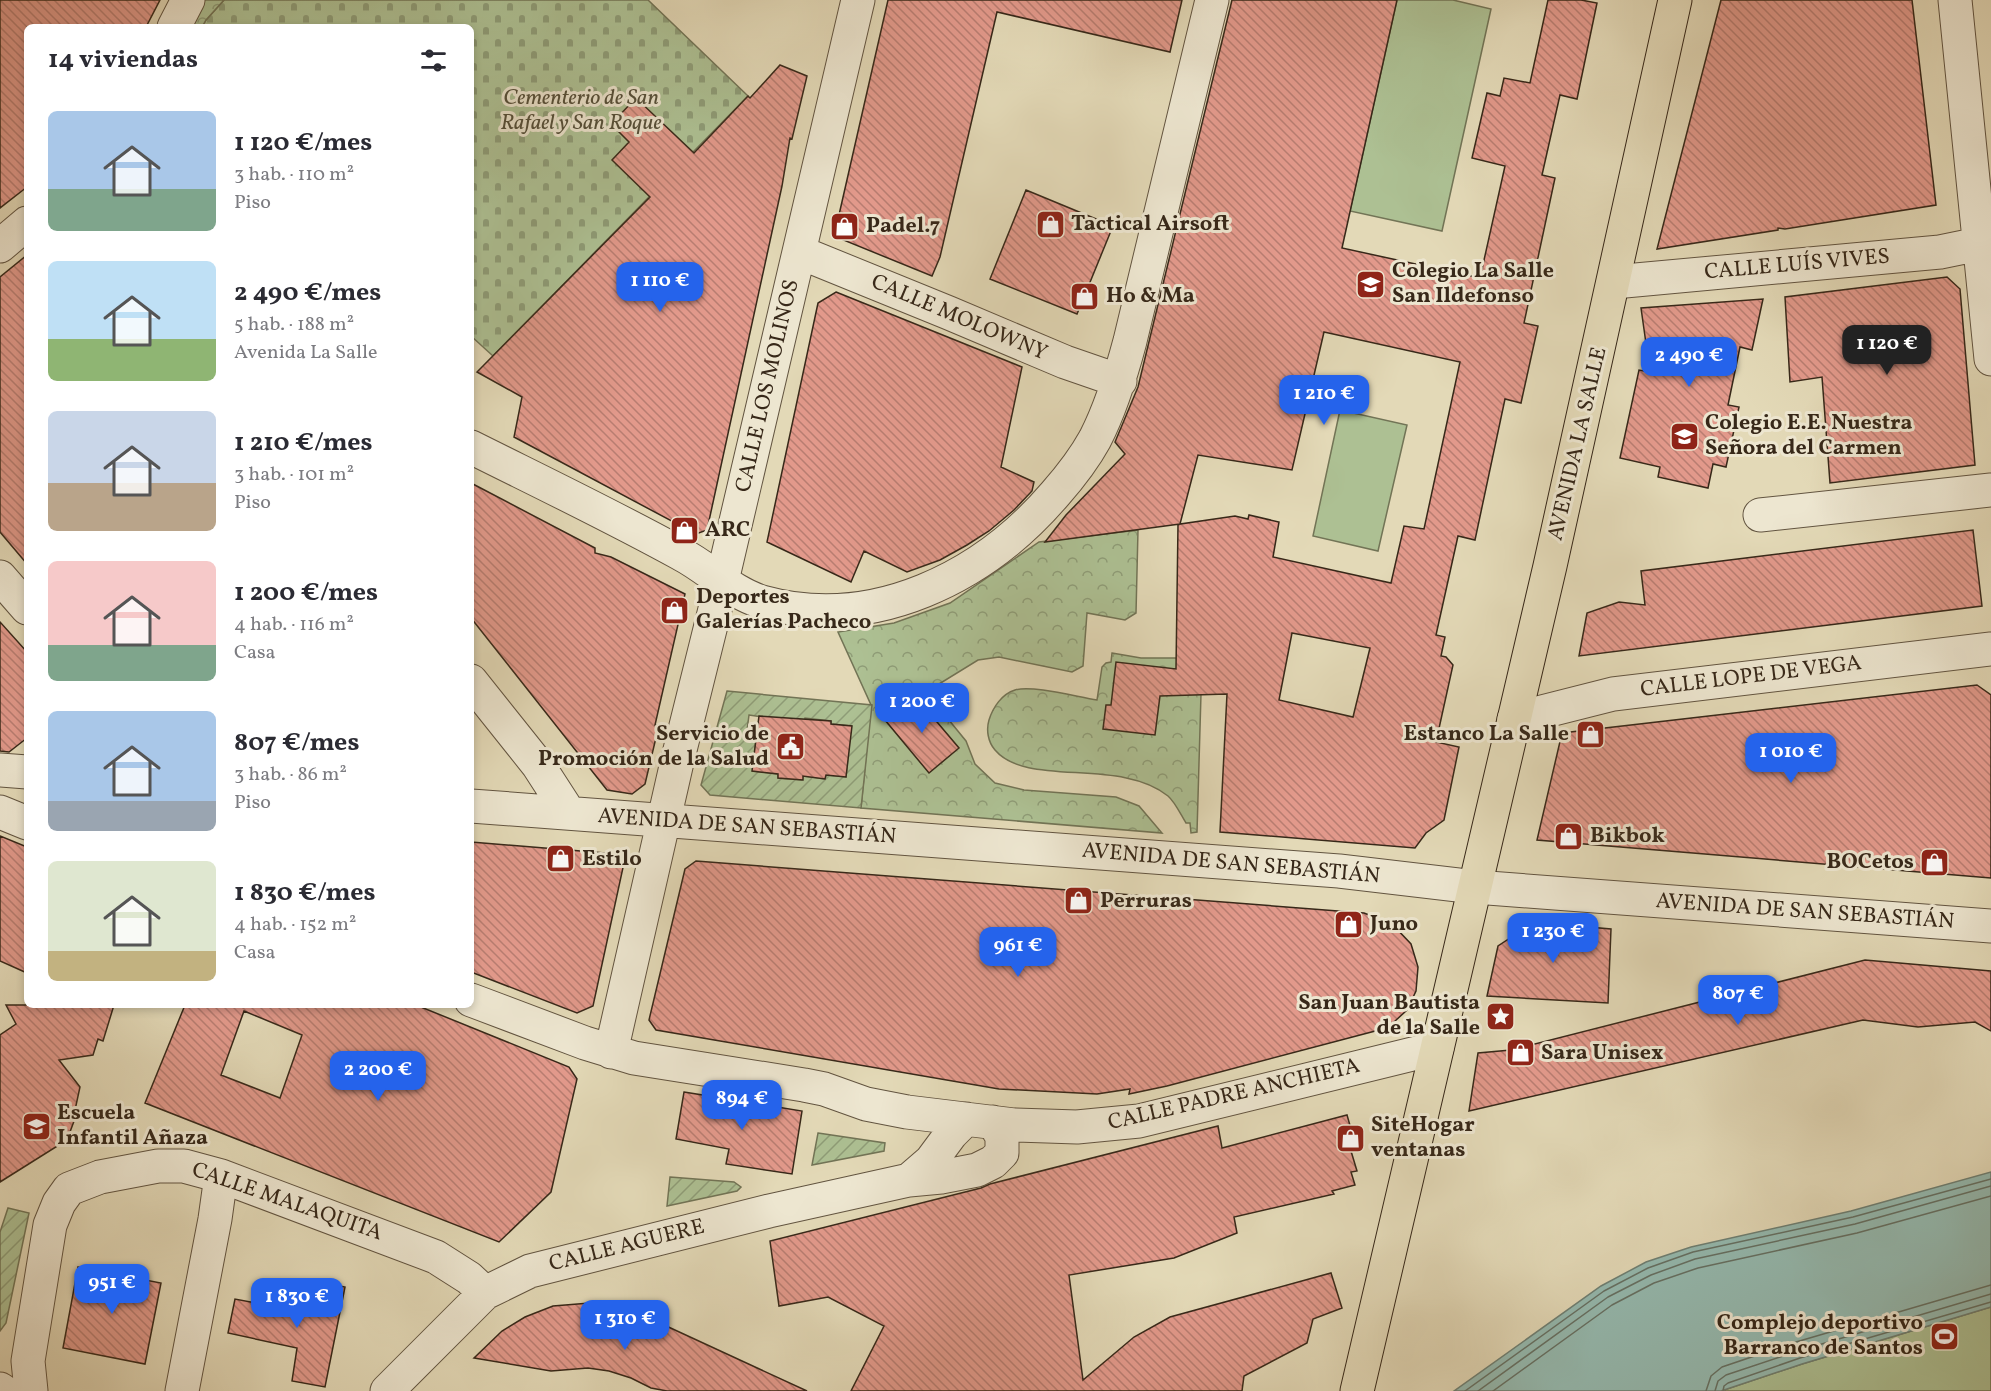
<!DOCTYPE html>
<html lang="es">
<head>
<meta charset="utf-8">
<style>
  :root { --surface:#fff; --page:#f7f7f7; --text:#2b2b33; --muted:#7c7c81; --accent:#2563eb }
  body { margin:0; font-family:Vollkorn,serif; background:var(--page); color:var(--text); height:100vh; display:flex; flex-direction:column; font-size:22px; white-space:nowrap }
  * { box-sizing:border-box; margin:0 }
  p { font-size:20px; color:var(--muted) }
  .icon { flex:none; width:33px; height:33px; fill:none; stroke:currentColor; stroke-width:2; stroke-linecap:round; stroke-linejoin:round }
  .map { position:relative; flex:1; overflow:hidden }
  .side { position:absolute; left:24px; top:24px; width:450px; height:984px; display:flex; flex-direction:column; background:var(--surface); border-radius:9px; box-shadow:0 3px 9px #0003 }
  .side>* { flex:none }
  .price { position:absolute; translate:-50% -51px; padding:0 14px; border-radius:12px; background:var(--accent); color:#fff; font-size:20px; line-height:39px; filter:drop-shadow(0 2px 3px #0008) }
  .price::after { content:''; position:absolute; left:50%; top:36px; width:18px; height:14px; margin-left:-9px; background:inherit; clip-path:polygon(0 0,100% 0,50% 100%) }
  .price.selected { background:#222; color:#fff }
  ul { padding:0; list-style:none }
  li { display:flex; align-items:center; gap:18px; height:150px; padding:0 24px }
  li span { display:grid; place-items:center; flex:none; width:168px; height:120px; border-radius:9px; color:#555 }
  li>.icon { margin-inline-start:auto }
  span .icon { width:72px; height:72px; fill:#fffc; stroke-width:1 }
  li b { font-size:26px }
  h2 { display:flex; justify-content:space-between; align-items:center; height:72px; padding:0 24px; font-size:26px }
  .map>svg:first-child { display:block }
  .cemetery { fill:url(#cemetery-stones); stroke:#727456; stroke-width:1.5 }
  .park { fill:url(#park-crowns); stroke:#727456; stroke-width:1.5 }
  .garden { fill:url(#garden-furrows); stroke:#727456; stroke-width:1.5; fill-rule:evenodd }
  .pitch { fill:#adc093; stroke:#727456; stroke-width:1.5 }
  .water { fill:#95bab0; stroke:#6f8074; stroke-width:1.5 }
  .lines { fill:none; stroke-linecap:round; stroke-linejoin:round }
  .shore { stroke:#667164; stroke-width:1.5 }
  .building { fill:url(#building-back-hatch); stroke:#372819; stroke-width:1.5; fill-rule:evenodd }
  .minor-casing { stroke:#625440; stroke-width:35 }
  .major-casing { stroke:#372819; stroke-width:35 }
  .minor { stroke:#ede6d0; stroke-width:33 }
  .major { stroke:#e3d9b7; stroke-width:33 }
  .labels { text-anchor:middle; dominant-baseline:central; stroke-width:6; stroke-linejoin:round; paint-order:stroke }
  .park-label { font-size:22px; font-style:italic; fill:#544e38; stroke:#ede6d0 }
  .poi-label { font-size:22px; font-weight:bold; fill:#372819; stroke:#ede6d0; text-anchor:start }
  .street-label { font-size:22px; fill:#372819; stroke:#ede6d0 }
</style>
</head>
<body>
<div class="map">
<svg width="1991" height="1391" viewBox="0 0 1991 1391">
  <defs>
    <pattern id="cemetery-stones" width="16" height="16" patternUnits="userSpaceOnUse" patternTransform="scale(1.5)"><rect width="16" height="16" fill="#adc093"/><path d="M2 7V4a2 2 0 0 1 4 0v3zM10 15v-3a2 2 0 0 1 4 0v3z" fill="#8e9c77"/></pattern>
    <pattern id="park-crowns" width="20" height="18" patternUnits="userSpaceOnUse" patternTransform="scale(1.5)"><rect width="20" height="18" fill="#adc093"/><path d="M2 6a3 3 0 1 1 6 0M12 15a3 3 0 1 1 6 0" fill="none" stroke="#8e9c77"/></pattern>
    <pattern id="garden-furrows" width="10" height="10" patternUnits="userSpaceOnUse" patternTransform="scale(1.5)"><rect width="10" height="10" fill="#adc093"/><path d="M-1 1l2-2M0 10L10 0M9 11l2-2" fill="none" stroke="#8e9c77"/></pattern>
    <pattern id="building-back-hatch" width="6" height="6" patternUnits="userSpaceOnUse" patternTransform="scale(1.5)"><rect width="6" height="6" fill="#e2998b"/><path d="M-1 5l2 2M0 0l6 6M5-1l2 2" fill="none" stroke="#b87d71"/></pattern>
  </defs>
  <rect width="100%" height="100%" fill="#e3d9b7"/>
  <filter id="stains"><feTurbulence type="fractalNoise" baseFrequency=".00333" numOctaves="4"/><feColorMatrix values="0 0 0 0 .2 0 0 0 0 .09 0 0 0 0 .02 0 0 0 .5 -.17"/></filter>
  <radialGradient id="worn" r=".72"><stop offset=".6" stop-color="#630" stop-opacity="0"/><stop offset="1" stop-color="#630" stop-opacity=".3"/></radialGradient>
  <path class="cemetery" d="M224,0H648L748,96L493,356L471,336V27H202L206,20Z"/>
  <path class="park" d="M201,0H224L206,20L202,27H186Z
    M1138,530L1136,613L1125,620L1087,613L1083,666L1072,672L999,657L978,660L926,692L966,741L975,764L995,783L1024,790L1116,797L1139,806L1162,833L861,808L871,705L838,632L894,623L950,603L1039,542Z
    M1112,653L1141,658H1176L1201,694L1197,832L1191,833L1190,823H1186C1181,815 1175,802 1168,796C1120,757 1027,788 995,750C988,742 986,730 989,720C993,707 1002,694 1015,690C1033,685 1077,697 1097,700L1102,667L1106,663L1111,662Z"/>
  <path class="garden" d="M727,691L872,705L861,808L710,795L701,785ZM749,715L804,723L805,718L831,721V724L851,726L846,777L826,775L825,779L803,776L802,780L778,778V774L753,771L756,739L746,738Z
    M818,1133L885,1143L884,1151L812,1165Z
    M670,1177L734,1182L741,1187L737,1191L667,1206Z
    M8,1208L29,1213L6,1323L0,1331V1232Z"/>
  <path class="pitch" d="M1397,0H1453L1491,9L1442,231L1350,211Z
    M1340,410L1407,425L1378,551L1313,536Z
    M1991,1307V1391H1721L1802,1364Z"/>
  <path class="water" d="M1991,1172V1307L1802,1364L1721,1391H1454L1601,1286L1646,1262L1691,1247L1851,1211Z"/>
  <g class="lines">
    <path class="shore" d="M1465,1391L1604,1291L1648,1268L1693,1252L1853,1217L1991,1179
      M1478,1391L1608,1297L1651,1275L1695,1259L1855,1224L1991,1186
      M1493,1391L1612,1305L1654,1283L1698,1268L1857,1233L1991,1196
      M1706,1391L1711,1376L1722,1367L1796,1342L1991,1285
      M1715,1391L1718,1381L1726,1375L1798,1351L1991,1294
      M1723,1391L1724,1386L1728,1383L1800,1358L1991,1302"/>
  </g>
  <path class="building" d="M0,0H160L146,27H27V187L0,208Z
    M888,0H1182L1170,52L997,12L940,257L932,276L841,239L836,228Z
    M1232,0H1397L1342,248L1480,278L1505,166L1472,158L1487,93L1500,96L1504,78L1530,83L1548,0H1581L1597,3L1577,99L1560,95L1542,175L1555,178L1524,323L1538,326L1521,403L1505,399L1475,540L1458,536L1436,635L1445,637L1441,656L1446,657L1453,665L1436,742L1459,747L1444,820L1426,833L1415,848L1220,832L1227,694L1160,696L1155,735L1103,729L1106,705H1111L1116,662L1176,669L1178,525L1180,524L1045,542L1066,515L1125,454L1115,442L1138,387ZM1324,332L1460,362L1424,529L1404,526L1391,583L1273,557L1279,522L1249,515L1248,519L1235,516L1180,524L1198,455L1292,470ZM1292,633L1370,648L1353,717L1279,700Z
    M1721,0H1912L1936,205L1785,229L1778,228V230L1657,249Z
    M780,65L807,76L792,139L790,138L782,186L707,530L696,534L514,437L522,397L477,372L650,197L612,160L629,142L611,124L636,98L694,153L748,96L750,98Z
    M1026,190L1113,226L1077,314L990,279Z
    M27,255V564L0,532V277Z
    M1947,277L1960,289L1975,465L1830,483L1822,377L1790,382L1785,297Z
    M836,292L1022,367L1001,467L1034,482L1032,491L1014,510L989,531L967,545L940,560L907,572L864,551L851,582L767,542L818,303Z
    M1763,299L1752,350L1740,347L1728,405L1739,407L1726,467L1713,464L1708,488L1658,477L1660,467L1620,458L1639,370L1650,372L1641,308Z
    M471,483L595,548V553L611,557L685,594L655,725H659L645,784L632,794L607,790L471,618Z
    M1973,530L1982,606L1579,656L1587,613L1619,602L1645,605L1641,571Z
    M0,622L27,652V738L9,752L0,751Z
    M1977,685L1991,695V878L1537,840L1562,733Z
    M915,696L959,748L929,773L885,720Z
    M759,716L831,721V724L852,726L846,777L826,775L825,779L803,776V780L778,778V774L752,771Z
    M0,836L27,847V973L0,961Z
    M471,842L617,854L624,863L593,1006L577,1013L471,972Z
    M696,861L1364,913L1392,924L1411,944L1418,967L1416,991L1407,1010L1394,1022L1379,1030L1167,1086L1129,1094L1130,1089L1097,1094L999,1089L656,1030L649,1020L685,869Z
    M1518,921L1611,929L1608,1003L1487,996L1498,946L1510,938L1517,929Z
    M1865,960L1991,971V1031L1975,1022L1918,1027L1863,1020L1469,1111L1478,1053L1511,1050Z
    M6,1005H114L103,1041L98,1039L93,1055L59,1060L80,1087L75,1110L77,1113L67,1140L0,1182V1035L16,1024Z
    M185,1005H416L569,1067L577,1079L551,1192L499,1242L145,1103ZM244,1011L302,1035L280,1098L221,1075Z
    M684,1092L802,1111L792,1174L726,1164L729,1149L676,1139Z
    M1347,1115L1357,1150L1351,1151L1357,1171L1351,1172L1355,1185L1332,1191L1334,1194L1234,1217L1237,1233L1174,1258L1069,1275L1083,1380L1134,1337L1170,1317L1331,1273L1342,1308L1313,1319L1307,1343L1244,1376L1242,1391H851L884,1326L828,1297L779,1306L770,1241L981,1188L990,1184L1218,1126L1222,1148Z
    M78,1267L161,1283L145,1364L63,1348Z
    M311,1280L345,1287L325,1387L292,1381L297,1348L228,1333L235,1299L305,1312Z
    M590,1303L613,1305L636,1312L807,1391H667L651,1388L631,1378L609,1371L588,1368L551,1371L474,1358L502,1331L525,1317L553,1306Z"/>
  <g class="lines">
    <defs>
      <path id="minor" d="M1955,0L1991,359
        M174,27L188,0
        M0,246L27,223
        M799,252L949,313L1065,362L1120,381
        M1614,282L1940,252L1979,244
        M471,447C541,482 612,516 681,554C708,568 732,593 762,602C874,633 984,577 1055,494C1070,477 1084,459 1095,439C1111,408 1121,375 1130,341L1212,0
        M1760,515L1991,490
        M0,577L27,608
        M471,681L538,765L569,813
        M1514,719L1613,694L1991,649
        M0,770L27,772
        M471,806L1339,871L1475,887L1991,926
        M0,812L27,823
        M471,1000L585,1043L634,1058L804,1085L824,1089L866,1104L907,1112L1014,1125L1077,1127L1139,1121L1437,1048
        M611,1052L677,762L722,581L858,0
        M909,1180L931,1161L951,1134L966,1119
        M0,1389L3,1391
        M31,1391L28,1361L50,1225L59,1203L69,1189L100,1177L158,1166H184L221,1176L436,1257L469,1278L485,1293
        M182,1391L215,1219L221,1176
        M387,1391L485,1293L530,1271L769,1211L909,1180L941,1177L977,1170L993,1162L1002,1153V1136L993,1122"/>
      <path id="major" d="M1357,1391L1550,566L1675,0"/>
    </defs>
    <use href="#minor" class="minor-casing"/>
    <use href="#major" class="major-casing"/>
    <use href="#minor" class="minor"/>
    <use href="#major" class="major"/>
  </g>
  <defs>
    <symbol id="shop-square" viewBox="-11 -11 22 22"><rect x="-9" y="-9" width="18" height="18" rx="4" fill="#8f2418" stroke="#ede6d0"/><path d="M-5-2.5h2.3a2.7 3.5 0 0 1 5.4 0H5L5.5 6h-11ZM-1.5-2.5h3a1.5 2.3 0 0 0-3 0Z" fill="#fff"/></symbol>
    <symbol id="school-square" viewBox="-11 -11 22 22"><rect x="-9" y="-9" width="18" height="18" rx="4" fill="#8f2418" stroke="#ede6d0"/><path d="M0-5L7-2L0 1L-7-2ZM-4 1L0 2.5L4 1V4Q0 6-4 4Z" fill="#fff"/></symbol>
    <symbol id="civic-square" viewBox="-11 -11 22 22"><rect x="-9" y="-9" width="18" height="18" rx="4" fill="#8f2418" stroke="#ede6d0"/><path d="M-.6-6.5H3V-4.5H.6V-3L4-1V1h2V6H-6V1h2V-1L-.6-3ZM-1.2 2.5V6h2.4V2.5Z" fill="#fff"/></symbol>
    <symbol id="sight-square" viewBox="-11 -11 22 22"><rect x="-9" y="-9" width="18" height="18" rx="4" fill="#8f2418" stroke="#ede6d0"/><path d="M0-6L1.8-2.2L6-1.7L2.9 1.2L3.7 5.4L0 3.3L-3.7 5.4L-2.9 1.2L-6-1.7L-1.8-2.2Z" fill="#fff"/></symbol>
    <symbol id="stadium-square" viewBox="-11 -11 22 22"><rect x="-9" y="-9" width="18" height="18" rx="4" fill="#8f2418" stroke="#ede6d0"/><path d="M0-5a6.5 5 0 1 0 0 10a6.5 5 0 1 0 0-10ZM-3.5-1.8h7v3.6h-7Z" fill="#fff"/></symbol>
  </defs>
  <g fill-rule="evenodd">
    <use href="#shop-square" x="1034" y="208" width="33" height="33"/>
    <use href="#shop-square" x="828" y="210" width="33" height="33"/>
    <use href="#school-square" x="1354" y="268" width="33" height="33"/>
    <use href="#shop-square" x="1068" y="280" width="33" height="33"/>
    <use href="#school-square" x="1668" y="420" width="33" height="33"/>
    <use href="#shop-square" x="668" y="514" width="33" height="33"/>
    <use href="#shop-square" x="658" y="594" width="33" height="33"/>
    <use href="#shop-square" x="1574" y="718" width="33" height="33"/>
    <use href="#civic-square" x="774" y="730" width="33" height="33"/>
    <use href="#shop-square" x="1552" y="820" width="33" height="33"/>
    <use href="#shop-square" x="544" y="842" width="33" height="33"/>
    <use href="#shop-square" x="1918" y="846" width="33" height="33"/>
    <use href="#shop-square" x="1062" y="884" width="33" height="33"/>
    <use href="#shop-square" x="1332" y="908" width="33" height="33"/>
    <use href="#sight-square" x="1484" y="1000" width="33" height="33"/>
    <use href="#shop-square" x="1504" y="1036" width="33" height="33"/>
    <use href="#school-square" x="20" y="1110" width="33" height="33"/>
    <use href="#shop-square" x="1334" y="1122" width="33" height="33"/>
    <use href="#stadium-square" x="1928" y="1320" width="33" height="33"/>
  </g>
  <g class="labels">
    <g class="park-label">
      <text x="581" y="98">Cementerio de San<tspan x="581" dy="25">Rafael y San Roque</tspan></text>
    </g>
    <g class="poi-label">
      <text x="1071" y="224">Tactical Airsoft</text>
      <text x="866" y="226">Padel.7</text>
      <text x="1392" y="271">Colegio La Salle<tspan x="1392" dy="25">San Ildefonso</tspan></text>
      <text x="1106" y="296">Ho &amp; Ma</text>
      <text x="1705" y="423">Colegio E.E. Nuestra<tspan x="1705" dy="25">Señora del Carmen</tspan></text>
      <text x="705" y="530">ARC</text>
      <text x="696" y="597">Deportes<tspan x="696" dy="25">Galerías Pacheco</tspan></text>
      <text x="769" y="734" text-anchor="end">Servicio de<tspan x="769" dy="25">Promoción de la Salud</tspan></text>
      <text x="1569" y="734" text-anchor="end">Estanco La Salle</text>
      <text x="1590" y="836">Bikbok</text>
      <text x="582" y="859">Estilo</text>
      <text x="1914" y="862" text-anchor="end">BOCetos</text>
      <text x="1100" y="901">Perruras</text>
      <text x="1370" y="924">Juno</text>
      <text x="1480" y="1003" text-anchor="end">San Juan Bautista<tspan x="1480" dy="25">de la Salle</tspan></text>
      <text x="1541" y="1053">Sara Unisex</text>
      <text x="57" y="1113">Escuela<tspan x="57" dy="25">Infantil Añaza</tspan></text>
      <text x="1371" y="1125">SiteHogar<tspan x="1371" dy="25">ventanas</tspan></text>
      <text x="1923" y="1323" text-anchor="end">Complejo deportivo<tspan x="1923" dy="25">Barranco de Santos</tspan></text>
    </g>
    <g class="street-label">
      <text transform="translate(1797 265) rotate(-5)">CALLE LUÍS VIVES</text>
      <text transform="translate(959 318) rotate(23)">CALLE MOLOWNY</text>
      <text transform="translate(768 386) rotate(-77)">CALLE LOS MOLINOS</text>
      <text transform="translate(1578 444) rotate(-77)">AVENIDA LA SALLE</text>
      <text transform="translate(1751 677) rotate(-7)">CALLE LOPE DE VEGA</text>
      <text transform="translate(747 827) rotate(4)">AVENIDA DE SAN SEBASTIÁN</text>
      <text transform="translate(1231 864) rotate(5)">AVENIDA DE SAN SEBASTIÁN</text>
      <text transform="translate(1805 912) rotate(4)">AVENIDA DE SAN SEBASTIÁN</text>
      <text transform="translate(1234 1095) rotate(-13)">CALLE PADRE ANCHIETA</text>
      <text transform="translate(287 1202) rotate(19)">CALLE MALAQUITA</text>
      <text transform="translate(627 1246) rotate(-14)">CALLE AGUERE</text>
    </g>
  </g>
  <rect width="100%" height="100%" filter="url(#stains)"/>
  <rect width="100%" height="100%" fill="url(#worn)"/>
</svg>
<b class="price" style="left:660px;top:313px">1 110 €</b>
<b class="price selected" style="left:1887px;top:376px">1 120 €</b>
<b class="price" style="left:1689px;top:388px">2 490 €</b>
<b class="price" style="left:1324px;top:426px">1 210 €</b>
<b class="price" style="left:922px;top:734px">1 200 €</b>
<b class="price" style="left:1791px;top:784px">1 010 €</b>
<b class="price" style="left:1553px;top:964px">1 230 €</b>
<b class="price" style="left:1018px;top:978px">961 €</b>
<b class="price" style="left:1738px;top:1026px">807 €</b>
<b class="price" style="left:378px;top:1102px">2 200 €</b>
<b class="price" style="left:742px;top:1131px">894 €</b>
<b class="price" style="left:112px;top:1315px">951 €</b>
<b class="price" style="left:297px;top:1329px">1 830 €</b>
<b class="price" style="left:625px;top:1351px">1 310 €</b>
<section class="side">
<h2>14 viviendas<svg class="icon" aria-label="filters" viewBox="0 0 24 24"><path d="M4 7h16M4 17h16"/><circle cx="9" cy="7" r="2"/><circle cx="15" cy="17" r="2"/></svg></h2>
<ul>
<li><span style="background:linear-gradient(#a9c7e8 65%,#7fa58c 0)"><svg class="icon" aria-label="home" viewBox="0 0 24 24"><path d="M3 11l9-7 9 7M6 9v11h12V9"/></svg></span><div><b>1 120 €/mes</b><p>3 hab. · 110 m²</p><p>Piso</p></div></li>
<li><span style="background:linear-gradient(#bfe0f5 65%,#8fb573 0)"><svg class="icon" aria-label="home" viewBox="0 0 24 24"><path d="M3 11l9-7 9 7M6 9v11h12V9"/></svg></span><div><b>2 490 €/mes</b><p>5 hab. · 188 m²</p><p>Avenida La Salle</p></div></li>
<li><span style="background:linear-gradient(#c9d6e8 60%,#b9a48a 0)"><svg class="icon" aria-label="home" viewBox="0 0 24 24"><path d="M3 11l9-7 9 7M6 9v11h12V9"/></svg></span><div><b>1 210 €/mes</b><p>3 hab. · 101 m²</p><p>Piso</p></div></li>
<li><span style="background:linear-gradient(#f6c9c9 70%,#7fa58c 0)"><svg class="icon" aria-label="home" viewBox="0 0 24 24"><path d="M3 11l9-7 9 7M6 9v11h12V9"/></svg></span><div><b>1 200 €/mes</b><p>4 hab. · 116 m²</p><p>Casa</p></div></li>
<li><span style="background:linear-gradient(#a9c7e8 75%,#9aa5b1 0)"><svg class="icon" aria-label="home" viewBox="0 0 24 24"><path d="M3 11l9-7 9 7M6 9v11h12V9"/></svg></span><div><b>807 €/mes</b><p>3 hab. · 86 m²</p><p>Piso</p></div></li>
<li><span style="background:linear-gradient(#dfe7d0 75%,#c2b280 0)"><svg class="icon" aria-label="home" viewBox="0 0 24 24"><path d="M3 11l9-7 9 7M6 9v11h12V9"/></svg></span><div><b>1 830 €/mes</b><p>4 hab. · 152 m²</p><p>Casa</p></div></li>
</ul>
</section>
</div>
</body>
</html>
